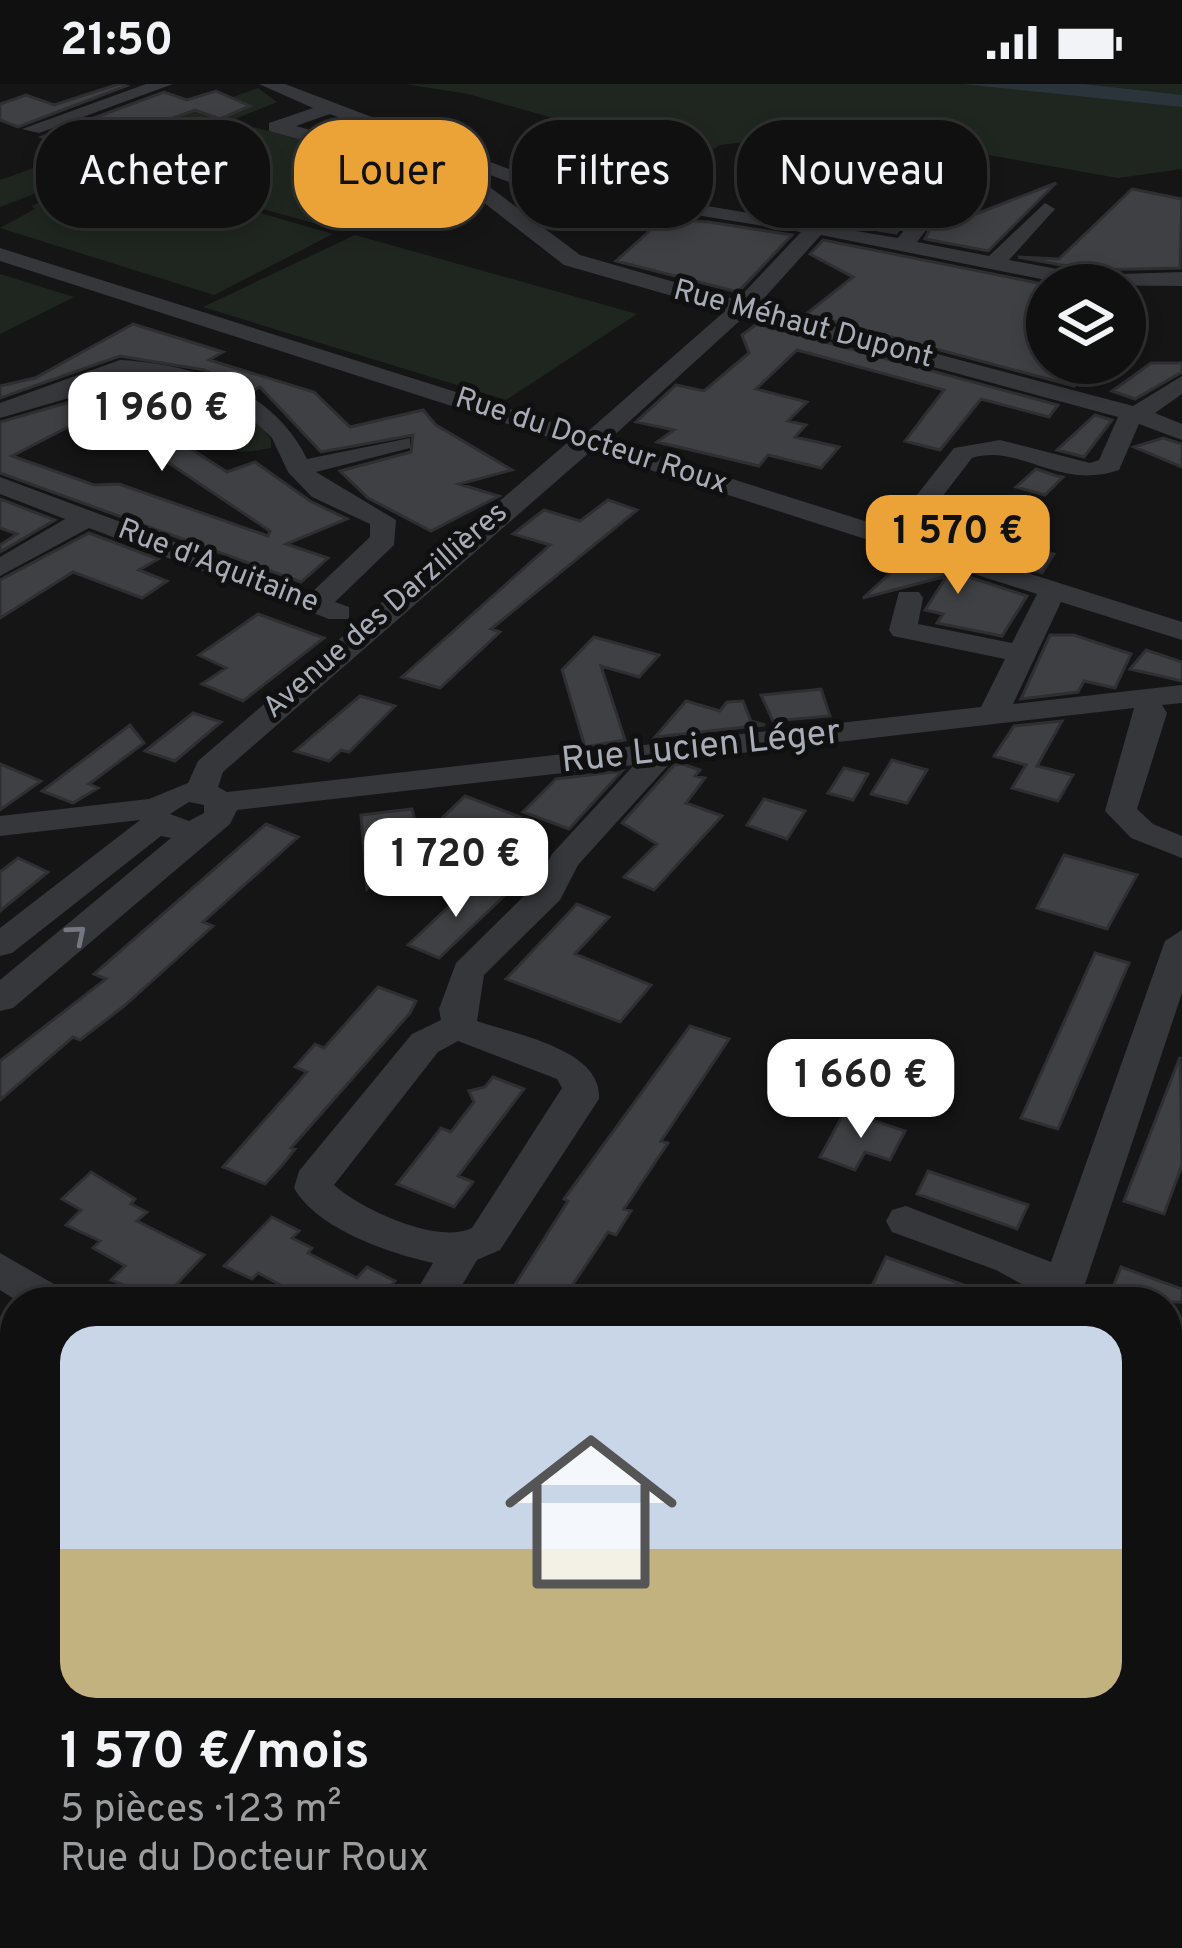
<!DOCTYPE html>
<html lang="fr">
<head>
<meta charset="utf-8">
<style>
  :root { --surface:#101010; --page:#1e1e1e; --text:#f1f3f6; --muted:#9c9d9f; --line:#303030; --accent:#eba338 }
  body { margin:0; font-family:Overpass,sans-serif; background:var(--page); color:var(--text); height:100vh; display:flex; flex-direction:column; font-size:45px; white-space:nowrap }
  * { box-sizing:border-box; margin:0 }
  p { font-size:39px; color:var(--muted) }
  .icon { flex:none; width:66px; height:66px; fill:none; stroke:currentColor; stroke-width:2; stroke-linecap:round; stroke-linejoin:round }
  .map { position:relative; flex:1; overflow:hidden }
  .side { position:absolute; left:0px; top:1203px; width:1182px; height:663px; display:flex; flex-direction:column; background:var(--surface); border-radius:48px 48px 0 0; box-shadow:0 6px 18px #0003,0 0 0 3px var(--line) }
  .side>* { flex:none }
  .banner { position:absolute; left:36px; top:36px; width:1110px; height:108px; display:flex; gap:24px }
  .tools { position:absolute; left:1026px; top:180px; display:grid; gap:24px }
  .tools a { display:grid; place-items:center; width:120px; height:120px; border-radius:50%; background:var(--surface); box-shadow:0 6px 18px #0003,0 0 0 3px var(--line); font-size:60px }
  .price { position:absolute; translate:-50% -102px; padding:0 27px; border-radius:24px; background:#fff; color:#222; font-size:39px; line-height:78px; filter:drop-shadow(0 3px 6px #0008) }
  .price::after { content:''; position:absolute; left:50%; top:72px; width:36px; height:27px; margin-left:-18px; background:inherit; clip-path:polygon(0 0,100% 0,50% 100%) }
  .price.selected { background:var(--accent); color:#111 }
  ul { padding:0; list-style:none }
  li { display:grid; align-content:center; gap:24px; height:636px; padding:0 60px }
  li+li { border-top:3px solid var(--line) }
  li span { display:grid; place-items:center; height:372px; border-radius:36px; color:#555 }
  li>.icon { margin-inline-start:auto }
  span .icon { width:216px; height:216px; fill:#fffc; stroke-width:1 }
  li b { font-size:51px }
  .chip { padding:0 42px; border-radius:48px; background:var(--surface); box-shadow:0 6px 18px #0003,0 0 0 3px var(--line); font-size:42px; line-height:108px }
  .chip.selected { background:var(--accent); color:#111 }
  .status { display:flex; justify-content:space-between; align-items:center; height:84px; padding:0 60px; background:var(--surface); direction:ltr }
  .status svg { height:33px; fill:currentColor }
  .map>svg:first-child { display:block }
  .green { fill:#1f261f }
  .water { fill:#2b343a }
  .building { fill:#3f4043; stroke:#2f2f32; stroke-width:3; fill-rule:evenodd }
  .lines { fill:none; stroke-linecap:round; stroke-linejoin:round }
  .minor { fill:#36373b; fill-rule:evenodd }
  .oneway { stroke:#74777f }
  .labels { text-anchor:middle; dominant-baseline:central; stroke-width:10; stroke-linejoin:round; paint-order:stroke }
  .far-street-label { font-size:30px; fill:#a7acb6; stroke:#101011 }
  .street-label { font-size:36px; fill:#a7acb6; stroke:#101011 }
</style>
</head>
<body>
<div class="status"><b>21:50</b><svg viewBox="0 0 49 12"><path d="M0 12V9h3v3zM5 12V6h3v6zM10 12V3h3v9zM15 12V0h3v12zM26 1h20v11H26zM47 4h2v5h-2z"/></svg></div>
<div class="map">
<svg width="1182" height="1864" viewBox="0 0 1182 1864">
  <rect width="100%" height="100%" fill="#151516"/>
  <path class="green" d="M405,0H1182V85L1118,94L847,46L720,61L689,81L631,84L575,72L527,53L556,35L468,10Z
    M258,4L277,18L230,37L441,92L338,146L121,85L159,68L155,64L0,123V96Z
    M117,88L333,150L214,211L0,144L35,125L31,122Z
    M355,151L637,230L506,316L203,223Z
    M0,190L74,213L0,250Z
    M240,323L250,327L271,356V364C242,369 236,372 206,352L215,332Z"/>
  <path class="water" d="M963,0H1083L1182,11V23Z"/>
  <path class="building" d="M119,0L126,2L18,43L0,36V20L26,11L54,21Z
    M216,7L250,22L220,35L195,26L81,66L42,53L164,8L187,16Z
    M888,93L923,98L894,126L900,144L896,149L861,143L866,105L873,107Z
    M1056,99L988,167L925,155L931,143L924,129L931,122L976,130Z
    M1132,105L1182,115L1180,184L1089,186L1018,173L1059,175Z
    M663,135L709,138L792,151L738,208L616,177Z
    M823,156L1048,201L1047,279H1091L1074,302L806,230L853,193L810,170Z
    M133,240L223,268L209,276L314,308L350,343L423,326L436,341L512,386L459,400L499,412L431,447L368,414L340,387L411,368L413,351L321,368L260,303L251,308L204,286L120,272L0,314V302L35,294Z
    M757,240L784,247L1058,321L1049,333L981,315L940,366L905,357L944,306L797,266L756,305L807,318L788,337L806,341L795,353L839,363L821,384L768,371L759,382L657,358L674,346L636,338L676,301L704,307L749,269L742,251Z
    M1151,279H1182V288L1135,315L1112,307Z
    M122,295L151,296L228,322L174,354L227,388L255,378L310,417L347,435L286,460L328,474L301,498L0,389V338L70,318ZM132,310L157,371L270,447L268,452L119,400L94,401L12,372Z
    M1095,331L1112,336L1084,373L1057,366Z
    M1163,354L1182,360V383L1134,363Z
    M1036,385L1057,392L1063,393L1045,411L1016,403Z
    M0,415L55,436L0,468V461L17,450L0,444Z
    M608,416L637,426L491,545L500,548L440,604L402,593L550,461L513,450L544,426L580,437Z
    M945,438H952L1054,470L1042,489L930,453Z
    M89,449L158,475L139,486L167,497L142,514L73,488L0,534V496Z
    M908,473L1027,512L1002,552L937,539L943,530L925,526L947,492L863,514Z
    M258,530L324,554L243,617L202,600L226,584L199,571Z
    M1050,551H1074L1131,570L1115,604L1084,597L1078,608L1021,615Z
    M594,553L659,571L639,593L601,582L625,656L585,663L562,586Z
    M1146,566L1182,578V597L1130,585Z
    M821,605L830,632L773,637L761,611Z
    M360,612L395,622L349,668L341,666L329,677L295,667Z
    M686,617L720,627L727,618L743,617L751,637L765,641L655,653Z
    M193,629L221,638L175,677L145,667Z
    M1062,637L1037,682L1073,691L1058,717L1012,704L1026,681L994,672L1014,642Z
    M130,641L144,659L89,700L98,704L73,719L42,707Z
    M892,676L927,686L907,719L871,710Z
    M0,680L41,697L0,726Z
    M682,680L700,686L695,692L705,694L686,719L722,732L654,806L624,793L657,760L622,739L674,681Z
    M844,684L868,690L853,716L828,709Z
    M622,687L569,745L523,728L556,695Z
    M465,712L520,733L498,753L440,736Z
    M764,715L805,727L787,755L747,741Z
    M412,725L424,771L397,796L382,790L367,805L361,731Z
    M266,740L298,753L203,838L213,842L124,922L80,956L73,953L0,1016V977L106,895L94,890Z
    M1064,771L1137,791L1107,845L1037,824Z
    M18,774L48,788L0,827V788Z
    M474,799L505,811L439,874L408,861Z
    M577,820L609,833L575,870L651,901L620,938L506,895Z
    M1095,869L1129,879L1058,1045L1021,1034Z
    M378,903L416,917L410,929L291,1064L295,1065L284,1079L265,1100L223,1083L307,988L295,983L315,960L324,964Z
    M690,942L729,955L661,1057L668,1059L624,1125L631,1127L616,1151L608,1148L561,1218H504L568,1117L564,1115Z
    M1180,973L1182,1081L1164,1130L1124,1117Z
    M493,993L524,1005L458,1092L473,1098L454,1123L397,1100L441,1044L451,1048L474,1018L469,1007L485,1003Z
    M845,1027L905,1047L890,1076L865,1068L855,1086L820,1073Z
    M928,1087L1028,1121L1017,1145L917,1110Z
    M91,1088L135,1115L131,1120L147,1128L137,1137L204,1171L162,1216L111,1196L125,1182L93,1164L100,1157L66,1141L81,1126L62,1115Z
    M272,1133L299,1147L292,1154L312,1164L308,1169L357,1194L367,1183L395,1197L385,1208L405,1218H313L258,1189L252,1195L224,1182Z
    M886,1173L1003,1215V1218H922L873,1200Z
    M1121,1183L1182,1205V1218H1138L1111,1208Z"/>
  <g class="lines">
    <path class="minor" d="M146,0H173L39,49L22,45Z
      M259,0H285L527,92L898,154L905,145L898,127L943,86L953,92L919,128L927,145L917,158L989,172L1045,119L1055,125L1009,176L1089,191L1182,188V202L1071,201L821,151L757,222L1133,322L1182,292V310L1155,329L1182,340V356L1139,340L1119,386C1057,407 1021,359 972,374L912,452L1182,538V556L1061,518L1013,620L1182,601V619L1162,621L1167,629L1137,725L1153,740L1182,752V774L1131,754L1105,727L1134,624L672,677L578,781L560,816L484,891L477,937C513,950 603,965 599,1015L500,1166L477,1176L452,1218H410L433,1179C389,1169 317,1145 294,1104L299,1087L412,950L441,936L439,925L456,879L534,802L552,770L634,681L237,726L230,740L13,924L0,927V896L171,754L161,752L12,869L0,872V844L140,736L0,752V732L149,715L188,699L198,677L567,359L0,177V164L586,349L725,227L564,181L456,97L459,79L401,83L269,47V39L313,24ZM330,30L429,68L401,71L296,42ZM476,86L523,103L801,148L737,216L580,171L474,91ZM745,232L1118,333L1099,376L1090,379L1000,356L954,364L890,445L609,356ZM591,367L1037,510L1012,559L918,540L923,514L919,508H899L889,546L893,552L1005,575L981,623L227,708L218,703L223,688ZM189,718L204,721V729L189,737L170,730ZM458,957L557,995L562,1004L472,1144C437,1161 361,1125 334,1101L438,968Z
      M120,276C195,280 273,305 307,375L410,354V364L316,388L396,436L394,461L335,518L349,523V535H329L89,444L0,492V473L65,435L0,410V393L311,509L370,453V440L312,413L288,388L272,354L235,319L152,292L121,290L69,314L0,334V319Z
      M1182,846V909L1084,1203L1091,1218H1037L1040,1210L996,1186L892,1148L886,1137L892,1126L906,1122L1051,1178L1165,857Z
      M0,1169L66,1207L72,1218H19L0,1206Z
      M1167,1246L1182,1251V1286L1167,1281Z
      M15,1329V1375L0,1380V1334Z
      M0,1749L15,1756V1811L0,1805Z
      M85,1851H152L158,1864H91Z
      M786,1851H840L836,1864H782Z"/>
  </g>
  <defs><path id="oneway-chevron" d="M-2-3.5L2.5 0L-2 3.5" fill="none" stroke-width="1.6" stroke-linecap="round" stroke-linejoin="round" transform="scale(3)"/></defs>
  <use class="oneway" href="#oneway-chevron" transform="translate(77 850) rotate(-40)"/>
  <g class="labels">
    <g class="far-street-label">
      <text transform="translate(803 241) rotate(15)">Rue Méhaut Dupont</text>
      <text transform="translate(591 358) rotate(18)">Rue du Docteur Roux</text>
      <text transform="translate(218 483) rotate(21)">Rue d'Aquitaine</text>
      <text transform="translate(386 527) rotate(-41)">Avenue des Darzillières</text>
    </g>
    <g class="street-label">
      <text transform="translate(701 664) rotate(-6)">Rue Lucien Léger</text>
    </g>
  </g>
</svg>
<div class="tools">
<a><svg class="icon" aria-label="layers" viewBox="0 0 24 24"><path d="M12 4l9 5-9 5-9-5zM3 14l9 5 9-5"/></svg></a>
</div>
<b class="price" style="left:162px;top:390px">1 960 €</b>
<b class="price selected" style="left:958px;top:513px">1 570 €</b>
<b class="price" style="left:456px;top:836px">1 720 €</b>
<b class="price" style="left:861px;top:1057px">1 660 €</b>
<div class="banner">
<a class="chip">Acheter</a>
<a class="chip selected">Louer</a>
<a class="chip">Filtres</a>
<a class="chip">Nouveau</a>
</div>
<section class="side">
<ul>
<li><span style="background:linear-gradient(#c9d6e8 60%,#c2b280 0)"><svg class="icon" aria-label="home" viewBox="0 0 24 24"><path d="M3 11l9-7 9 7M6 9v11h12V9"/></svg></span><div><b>1 570 €/mois</b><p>5 pièces · 123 m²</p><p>Rue du Docteur Roux</p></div></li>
</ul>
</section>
</div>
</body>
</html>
